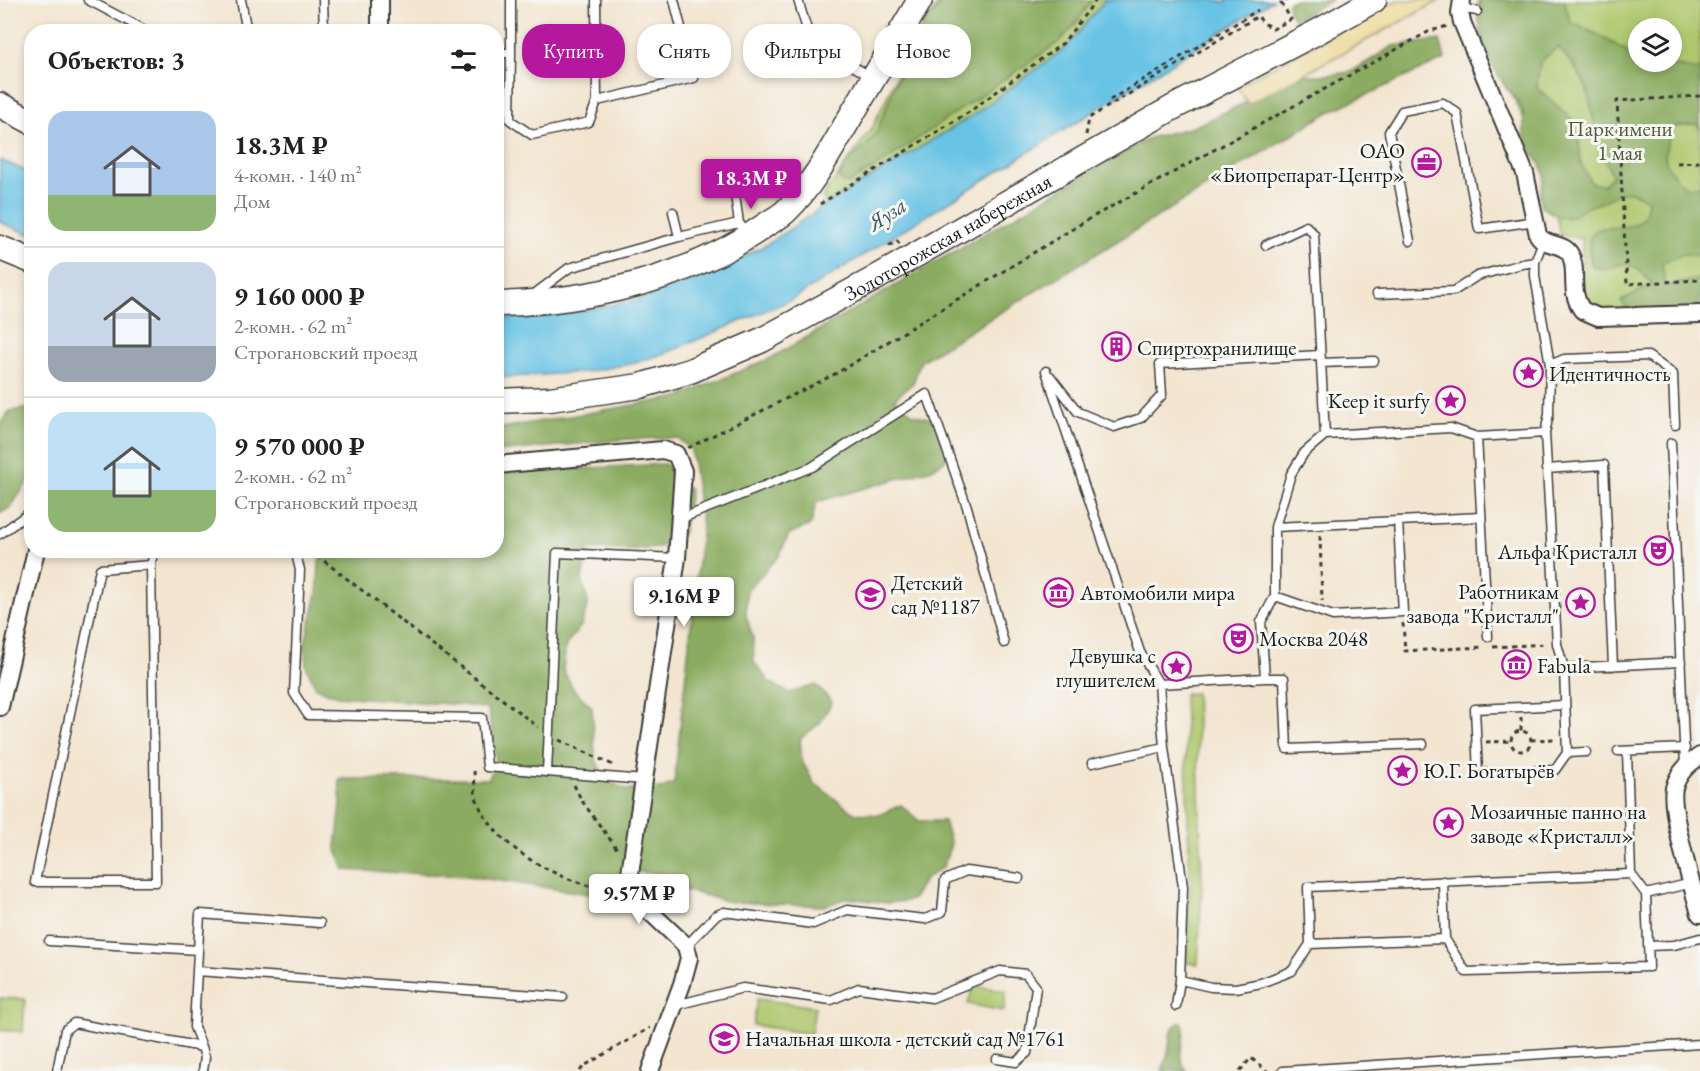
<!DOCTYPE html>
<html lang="ru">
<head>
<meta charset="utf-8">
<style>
  :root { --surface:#fff; --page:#f2f2f2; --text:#222; --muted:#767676; --line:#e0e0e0; --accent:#b5179e }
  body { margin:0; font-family:"EB Garamond",serif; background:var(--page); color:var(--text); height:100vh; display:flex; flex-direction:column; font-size:22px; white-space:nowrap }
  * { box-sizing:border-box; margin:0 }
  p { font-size:20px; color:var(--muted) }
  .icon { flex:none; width:33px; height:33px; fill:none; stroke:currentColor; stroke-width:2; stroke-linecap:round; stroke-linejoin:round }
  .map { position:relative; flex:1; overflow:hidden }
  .sheet { position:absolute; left:24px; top:24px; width:480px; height:534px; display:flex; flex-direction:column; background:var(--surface); border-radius:24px; box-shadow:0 3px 9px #0003 }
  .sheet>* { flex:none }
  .top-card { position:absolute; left:522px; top:24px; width:570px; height:54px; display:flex; gap:12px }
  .buttons { position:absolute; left:1628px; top:18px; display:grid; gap:12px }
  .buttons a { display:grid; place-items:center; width:54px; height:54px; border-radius:50%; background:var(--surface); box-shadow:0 3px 9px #0003; font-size:30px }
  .price { position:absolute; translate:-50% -51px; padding:0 14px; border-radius:6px; background:#fff; color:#222; font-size:20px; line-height:39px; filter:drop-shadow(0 2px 3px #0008) }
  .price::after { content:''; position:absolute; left:50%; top:36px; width:18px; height:14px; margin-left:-9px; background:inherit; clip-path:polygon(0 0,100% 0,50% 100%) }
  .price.current { background:var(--accent); color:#fff }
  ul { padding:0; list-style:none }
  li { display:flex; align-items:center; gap:18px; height:150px; padding:0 24px }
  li+li { border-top:2px solid var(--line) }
  li span { display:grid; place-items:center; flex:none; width:168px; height:120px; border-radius:18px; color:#555 }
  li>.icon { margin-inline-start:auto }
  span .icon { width:72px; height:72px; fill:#fffc; stroke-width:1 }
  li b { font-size:26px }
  h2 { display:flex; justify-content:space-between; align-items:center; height:72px; padding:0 24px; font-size:26px }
  .chip { padding:0 21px; border-radius:24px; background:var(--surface); box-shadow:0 3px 9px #0003; font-size:21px; line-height:54px }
  .chip.current { background:var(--accent); color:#fff }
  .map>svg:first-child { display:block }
  .green { fill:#afc86e; stroke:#667245; stroke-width:1.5; fill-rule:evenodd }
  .forest { fill:#8bac61; stroke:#54643e; stroke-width:1.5; fill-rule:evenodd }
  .sand { fill:#eeda9e; stroke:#857b5d; stroke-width:1.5 }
  .water { fill:#67c3e5; stroke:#427080; stroke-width:1.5 }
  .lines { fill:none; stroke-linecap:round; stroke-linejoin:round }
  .lane-casing { stroke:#3c3a37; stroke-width:11 }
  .street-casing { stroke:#3c3a37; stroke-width:20 }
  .secondary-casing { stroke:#3c3a37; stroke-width:27 }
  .path { stroke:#3c3a37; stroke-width:3; stroke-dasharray:4.5 4.5; stroke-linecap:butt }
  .lane { stroke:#fff; stroke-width:8 }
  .street { stroke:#fff; stroke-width:16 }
  .secondary { stroke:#fff; stroke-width:24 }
  .labels { text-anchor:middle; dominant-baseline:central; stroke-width:6; stroke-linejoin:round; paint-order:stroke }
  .park-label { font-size:21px; fill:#4f5839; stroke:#f6f6f2 }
  .poi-label { font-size:21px; fill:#1c1c1c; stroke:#f6f6f2; text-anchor:start }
  .street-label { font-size:21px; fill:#1c1c1c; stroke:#f6f6f2 }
  .water-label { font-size:22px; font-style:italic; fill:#365662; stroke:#f6f6f2 }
</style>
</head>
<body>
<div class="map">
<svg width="1700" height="1071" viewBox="0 0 1700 1071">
  <rect width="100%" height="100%" fill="#f6f6f2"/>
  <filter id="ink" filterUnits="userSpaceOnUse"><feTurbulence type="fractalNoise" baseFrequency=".0167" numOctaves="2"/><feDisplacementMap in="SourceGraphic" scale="12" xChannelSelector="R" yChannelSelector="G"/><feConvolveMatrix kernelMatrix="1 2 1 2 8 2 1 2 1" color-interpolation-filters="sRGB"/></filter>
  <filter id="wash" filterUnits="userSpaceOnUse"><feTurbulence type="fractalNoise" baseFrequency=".008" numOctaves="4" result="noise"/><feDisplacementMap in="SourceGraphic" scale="24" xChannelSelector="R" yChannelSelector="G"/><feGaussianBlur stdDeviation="1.35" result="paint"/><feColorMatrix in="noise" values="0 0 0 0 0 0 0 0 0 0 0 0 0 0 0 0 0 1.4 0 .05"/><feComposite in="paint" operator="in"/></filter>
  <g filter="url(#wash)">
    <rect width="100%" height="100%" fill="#f3e5d0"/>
    <path class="green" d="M941,0H1105L1067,47L972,116L827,204L822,197L872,128L916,35Z
      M1478,0H1700V307L1600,310L1587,304L1582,292V239L1560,235L1546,167L1482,29L1478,18ZM1638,28H1671V62H1638Z
      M1196,693L1202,884L1198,964L1186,963L1190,884L1184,694Z
      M973,985L1006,991L1004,1011L968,1004Z
      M0,998L25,999L23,1032L0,1030Z
      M757,999L815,1007L811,1034L753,1025Z"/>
    <path class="forest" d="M944,0H1092L1074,26L1059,42L879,165L849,183H843L839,178L845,164L868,144L877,131L913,39Z
      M1291,0H1331L1295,20L1289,11L1288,3Z
      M1481,0H1564L1571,23L1597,34L1638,58V62H1651L1700,70V129L1697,124L1674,127C1661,156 1661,164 1685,187L1700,185V256L1683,254L1662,263L1665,286L1700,279V316L1639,323L1621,301L1653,284C1646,278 1636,264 1625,264C1610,264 1611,274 1592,266C1591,259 1588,249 1589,242C1595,210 1644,248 1648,201C1631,188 1623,190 1606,200C1599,204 1590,205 1584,209C1576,213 1572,219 1562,217C1555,215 1547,210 1541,207C1541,202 1540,197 1540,193C1542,185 1546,179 1543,171C1539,159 1529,151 1525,139C1522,129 1525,120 1523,112C1520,101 1512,95 1505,86C1490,65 1473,26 1481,0ZM1558,47L1574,66L1586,86L1602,156L1613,176L1603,185L1592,184L1581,164L1579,141L1572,119L1537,88L1540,62Z
      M1440,40L1445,59L1329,112L921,361L913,383L894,399L913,414L936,420L946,460L932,469L816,502L811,525L789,534L779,556L747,590L746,616L753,638L754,662L769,682L789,693L816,685L832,702L820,723L800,739L802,761L814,783L854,813L879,815L901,805L919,821H944L951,844L943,867L924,880L912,900L888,903L847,898L825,906L730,902L684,890L665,874L629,871L614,888L589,894L468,876L344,870L336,847L341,804L339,779H489L496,756L488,709L464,705L338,696L316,688L306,666L305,642L317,594L320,551L496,550L497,473L665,464L690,489L683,534C676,538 669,544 662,546C638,554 613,547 588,550L582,579L588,603L581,626L566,645L563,670L574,690L592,707L595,757L604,779L626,790L660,789L674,783L702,525L691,450L677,438L629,439L497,452V429L679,397L771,358L1149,138L1193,127L1304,75H1327L1351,72L1393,46Z
      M31,408V477L11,507L0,514V423L10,411Z
      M1182,1022C1190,1036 1171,1055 1188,1071H1162C1164,1065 1167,1058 1168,1051C1171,1040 1167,1026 1182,1022Z"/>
    <path class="sand" d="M1397,0H1441L1248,104L1237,86Z"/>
    <path class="water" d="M1105,0H1211L1224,2L1229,0H1273L793,299L664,354L629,364L586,372L497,378V319L570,313L636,300L686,283L728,265L769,243L827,204L972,116L1067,47Z
      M0,160L31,173V235L0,222Z"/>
  </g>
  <g filter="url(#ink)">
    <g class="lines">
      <defs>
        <path id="lane" d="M88,0L149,32
          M241,0L247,32
          M323,0L324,32
          M511,0V53
          M798,0L809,36L842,60L872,77
          M1460,8L1477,11
          M496,53H511L510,120L532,135L589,122L597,101L596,0
          M597,101L694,78L674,0
          M735,195L739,223
          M673,212L679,237
          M1410,241L1389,132L1402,111L1443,103L1457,113L1479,229L1536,221
          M1266,245L1306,226L1314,234L1325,435
          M1535,262V276L1550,365
          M1377,294L1454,291L1477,276L1522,264L1535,262L1543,241
          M533,295L569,268L679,237L739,223L748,235
          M1321,363L1374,361
          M1046,371L1140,652L1159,684L1265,678L1261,622L1275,596L1333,616L1403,612L1398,521
          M1050,376L1078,412L1114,427L1141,418L1162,395L1160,364L1320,355
          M1477,437L1488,637
          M1671,443L1685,766
          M1546,469L1604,465L1613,666
          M680,519L812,467L927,394L967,507L1004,643
          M1275,527L1481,517
          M0,534L32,511
          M295,550L300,570L294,693L308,715L482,718L487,767L644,780
          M151,565L100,569L35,882H156L151,565L155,550
          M1275,596V527L1291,474L1304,453L1325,435L1451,428L1477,437L1545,433
          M1564,668L1681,662
          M1265,678H1284L1287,749L1423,744
          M1565,705L1475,709L1478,773L1555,770L1567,753
          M1164,747L1183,887L1180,980L1176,1006
          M1618,751L1685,748
          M1586,752L1567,753L1564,668L1557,644L1545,433L1549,414L1550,365L1564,359L1648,356L1673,374L1675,425
          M1092,763L1164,747L1159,684
          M547,772L557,553L677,558
          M1443,881L1445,939
          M1646,894L1692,883
          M49,941L198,950
          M1310,944L1445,939L1466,972L1649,967L1646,894L1631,874
          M686,946L715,916L724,912L813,924L847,910L925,919L942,912L945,880L966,871L1019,878
          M1648,946L1674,945L1700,938
          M197,971L563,997
          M1180,980L1211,987L1236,988L1261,983L1292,971L1310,944L1308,887L1631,874L1627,751
          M676,1005L743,988L831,1000L859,988L932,998L1000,971L1026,974L1036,987L1027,1053L1016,1062L997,1059
          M202,1047L194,1027L200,914L320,923
          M57,1071L65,1030L74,1023L202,1047L205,1057L203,1071
          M1283,1071L1700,1044"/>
        <path id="street" d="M1462,0L1460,13L1462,22L1525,173L1538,235C1545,247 1563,242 1570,254C1579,271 1568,290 1582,310L1598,317L1700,314
          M380,32V0
          M496,465L663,450L676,454L683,471L677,558L628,887L633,896L681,941L686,946L689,958L682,984L650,1071
          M0,707L36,550
          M1700,756C1688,764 1678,773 1674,788C1669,810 1693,888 1700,914"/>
        <g id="secondary">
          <path d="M0,105L32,122"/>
          <path d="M0,248L32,261"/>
          <path d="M496,304C587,302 689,279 764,226C771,221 780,217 786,211C812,186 830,152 848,121C872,81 896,40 920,0"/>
          <path id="s1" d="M496,401L550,399L640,386L690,371L762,340L874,279L1172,108L1317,32L1374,0"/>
        </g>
      </defs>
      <use href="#lane" class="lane-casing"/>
      <use href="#street" class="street-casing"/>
      <use href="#secondary" class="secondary-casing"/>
      <path class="path" d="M1700,96L1617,101L1627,284L1700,280
        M1110,100L1258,10
        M1086,135L1089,118L1258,16L1262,22L1273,29L1291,19L1281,3L1287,0
        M1677,163L1700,162
        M820,204L969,112L1063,43L1096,0
        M889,246L897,241L900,244
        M688,448L837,373L1087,220L1428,32L1447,26
        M1320,536L1322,601
        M310,550L538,727
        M1403,623L1405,651L1484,647
        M1493,647L1547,644
        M1521,717V731
        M1511 741a10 10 0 1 1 20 0a10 10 0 1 1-20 0Z
        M559,740L613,765
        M1531,740L1556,739
        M1486,742L1512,741
        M474,771C475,781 474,794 478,803C500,853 563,882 613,892
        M574,785L582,801L617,849
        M580,1071L584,1066L650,1028
        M1240,1071L1251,1058L1267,1071"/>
      <use href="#lane" class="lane"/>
      <use href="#street" class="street"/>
      <use href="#secondary" class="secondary"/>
    </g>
  </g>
  <defs>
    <symbol id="office-ring" viewBox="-11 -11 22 22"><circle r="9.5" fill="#f6f6f2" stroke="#b5179e" stroke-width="1.5"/><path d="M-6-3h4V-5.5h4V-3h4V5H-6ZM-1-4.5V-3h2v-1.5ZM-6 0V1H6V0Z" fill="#b5179e"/></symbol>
    <symbol id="building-ring" viewBox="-11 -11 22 22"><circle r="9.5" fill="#f6f6f2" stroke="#b5179e" stroke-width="1.5"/><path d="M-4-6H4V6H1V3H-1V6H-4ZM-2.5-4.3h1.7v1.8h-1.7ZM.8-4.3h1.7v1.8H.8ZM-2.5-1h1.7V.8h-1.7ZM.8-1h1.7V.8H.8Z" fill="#b5179e"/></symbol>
    <symbol id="sight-ring" viewBox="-11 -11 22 22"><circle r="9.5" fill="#f6f6f2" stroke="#b5179e" stroke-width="1.5"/><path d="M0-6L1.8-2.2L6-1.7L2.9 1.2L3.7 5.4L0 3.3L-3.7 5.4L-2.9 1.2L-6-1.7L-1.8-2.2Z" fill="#b5179e"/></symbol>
    <symbol id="theatre-ring" viewBox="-11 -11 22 22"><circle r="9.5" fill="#f6f6f2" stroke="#b5179e" stroke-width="1.5"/><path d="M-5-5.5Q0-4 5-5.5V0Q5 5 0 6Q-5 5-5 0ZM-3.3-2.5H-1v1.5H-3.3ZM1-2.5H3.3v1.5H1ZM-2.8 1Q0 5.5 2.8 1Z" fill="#b5179e"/></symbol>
    <symbol id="museum-ring" viewBox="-11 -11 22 22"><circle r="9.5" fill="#f6f6f2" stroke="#b5179e" stroke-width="1.5"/><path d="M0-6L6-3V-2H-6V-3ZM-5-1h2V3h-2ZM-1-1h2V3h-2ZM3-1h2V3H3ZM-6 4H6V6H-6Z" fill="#b5179e"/></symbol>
    <symbol id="school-ring" viewBox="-11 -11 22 22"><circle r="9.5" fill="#f6f6f2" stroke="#b5179e" stroke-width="1.5"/><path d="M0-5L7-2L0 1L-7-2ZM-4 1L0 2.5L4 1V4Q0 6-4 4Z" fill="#b5179e"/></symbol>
  </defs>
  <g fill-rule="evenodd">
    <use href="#office-ring" x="1410" y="146" width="33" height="33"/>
    <use href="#building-ring" x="1100" y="330" width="33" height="33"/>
    <use href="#sight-ring" x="1512" y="356" width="33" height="33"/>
    <use href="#sight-ring" x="1434" y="384" width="33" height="33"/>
    <use href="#theatre-ring" x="1642" y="534" width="33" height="33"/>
    <use href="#museum-ring" x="1042" y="576" width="33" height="33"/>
    <use href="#school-ring" x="854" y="578" width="33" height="33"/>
    <use href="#sight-ring" x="1564" y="586" width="33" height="33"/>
    <use href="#theatre-ring" x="1222" y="622" width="33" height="33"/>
    <use href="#museum-ring" x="1500" y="648" width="33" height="33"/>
    <use href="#sight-ring" x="1160" y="650" width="33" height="33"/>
    <use href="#sight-ring" x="1386" y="754" width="33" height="33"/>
    <use href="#sight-ring" x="1432" y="806" width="33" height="33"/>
    <use href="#school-ring" x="708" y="1022" width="33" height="33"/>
  </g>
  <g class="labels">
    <g class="park-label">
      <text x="1620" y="128">Парк имени<tspan x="1620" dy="24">1 мая</tspan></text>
    </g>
    <g class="poi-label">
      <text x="1405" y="150" text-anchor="end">ОАО<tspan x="1405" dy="24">«Биопрепарат-Центр»</tspan></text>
      <text x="1137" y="347">Спиртохранилище</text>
      <text x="1549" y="373">Идентичность</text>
      <text x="1430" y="400" text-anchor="end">Keep it surfy</text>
      <text x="1637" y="551" text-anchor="end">Альфа Кристалл</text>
      <text x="891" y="582">Детский<tspan x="891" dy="24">сад №1187</tspan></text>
      <text x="1559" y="591" text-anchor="end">Работникам<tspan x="1559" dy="24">завода "Кристалл"</tspan></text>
      <text x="1080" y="592">Автомобили мира</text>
      <text x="1259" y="638">Москва 2048</text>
      <text x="1156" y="655" text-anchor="end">Девушка с<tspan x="1156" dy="24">глушителем</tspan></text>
      <text x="1537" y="665">Fabula</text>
      <text x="1423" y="770">Ю.Г. Богатырёв</text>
      <text x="1470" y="811">Мозаичные панно на<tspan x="1470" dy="24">заводе «Кристалл»</tspan></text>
      <text x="745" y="1038">Начальная школа - детский сад №1761</text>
    </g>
    <g class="street-label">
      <text stroke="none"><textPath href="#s1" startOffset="488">Золоторожская набережная</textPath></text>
    </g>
    <g class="water-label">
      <text transform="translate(887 214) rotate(-33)">Яуза</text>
    </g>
  </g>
</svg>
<div class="buttons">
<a><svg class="icon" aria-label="layers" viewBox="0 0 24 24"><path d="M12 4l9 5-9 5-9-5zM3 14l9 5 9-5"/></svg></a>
</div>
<b class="price current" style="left:751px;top:210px">18.3M ₽</b>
<b class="price" style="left:684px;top:628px">9.16M ₽</b>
<b class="price" style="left:639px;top:925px">9.57M ₽</b>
<div class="top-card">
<a class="chip current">Купить</a>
<a class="chip">Снять</a>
<a class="chip">Фильтры</a>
<a class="chip">Новое</a>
</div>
<section class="sheet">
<h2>Объектов: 3<svg class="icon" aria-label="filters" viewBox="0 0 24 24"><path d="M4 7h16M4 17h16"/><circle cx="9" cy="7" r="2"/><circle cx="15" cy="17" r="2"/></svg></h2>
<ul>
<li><span style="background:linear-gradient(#a9c7e8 70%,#8fb573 0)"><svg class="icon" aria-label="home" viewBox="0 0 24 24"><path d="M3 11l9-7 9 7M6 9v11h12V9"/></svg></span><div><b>18.3M ₽</b><p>4-комн. · 140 m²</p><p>Дом</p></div></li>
<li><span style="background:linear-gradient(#c9d6e8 70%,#9aa5b1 0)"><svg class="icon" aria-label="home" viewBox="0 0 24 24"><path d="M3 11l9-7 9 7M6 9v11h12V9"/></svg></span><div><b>9 160 000 ₽</b><p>2-комн. · 62 m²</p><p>Строгановский проезд</p></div></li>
<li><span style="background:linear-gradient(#bfe0f5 65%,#8fb573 0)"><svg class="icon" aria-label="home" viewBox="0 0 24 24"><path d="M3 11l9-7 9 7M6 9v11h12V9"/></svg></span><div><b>9 570 000 ₽</b><p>2-комн. · 62 m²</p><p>Строгановский проезд</p></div></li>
</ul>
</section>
</div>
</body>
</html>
